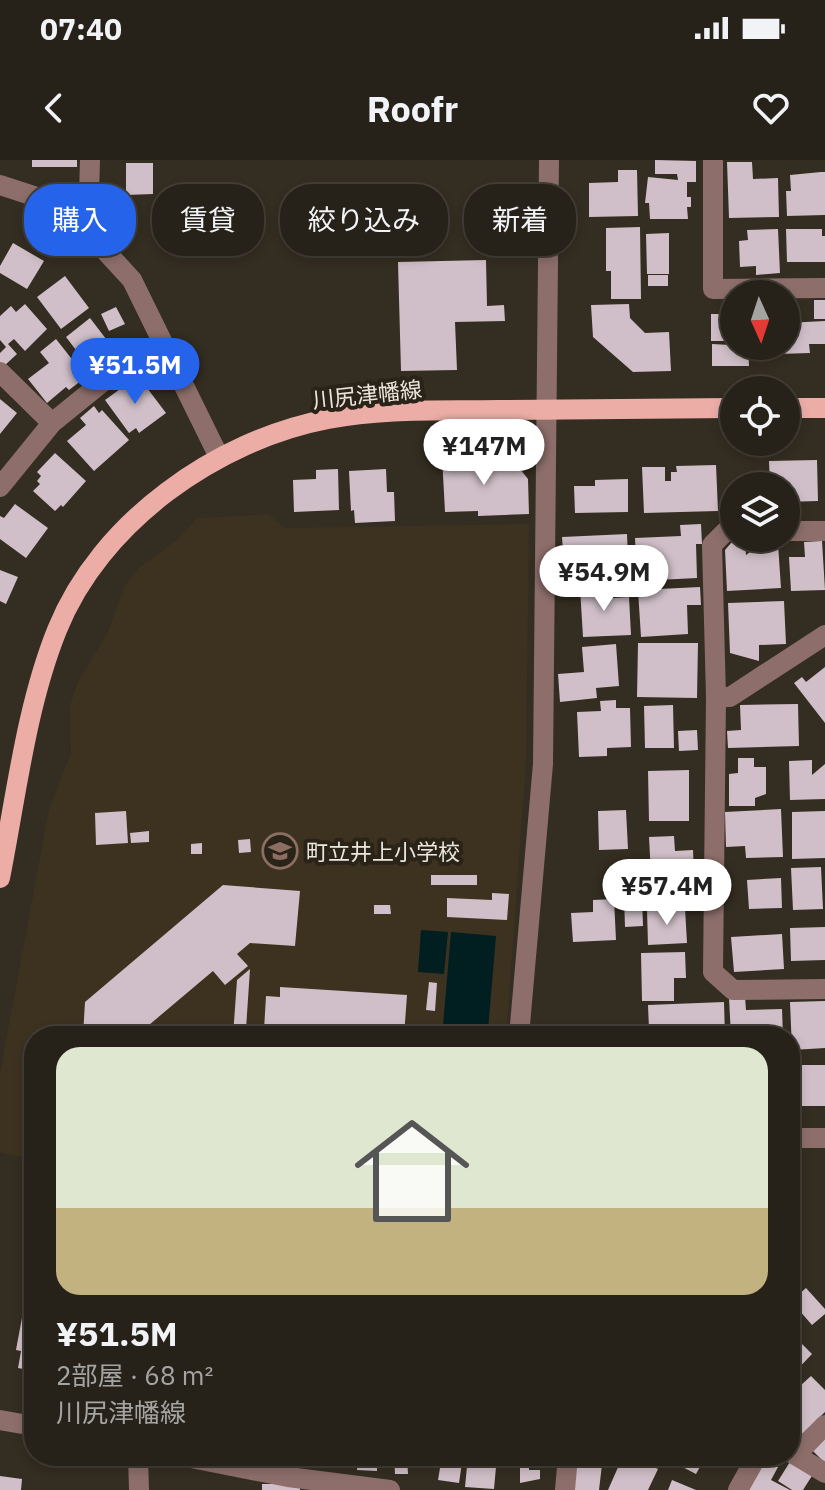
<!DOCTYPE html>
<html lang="ja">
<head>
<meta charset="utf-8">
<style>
  :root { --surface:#272219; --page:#2f2a22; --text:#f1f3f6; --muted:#a4a4a2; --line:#433f38; --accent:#2563eb }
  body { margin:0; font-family:"IBM Plex Sans","Noto Sans JP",sans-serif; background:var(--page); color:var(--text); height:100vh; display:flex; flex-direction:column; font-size:30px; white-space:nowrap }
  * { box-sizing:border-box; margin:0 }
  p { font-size:26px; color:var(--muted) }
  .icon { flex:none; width:44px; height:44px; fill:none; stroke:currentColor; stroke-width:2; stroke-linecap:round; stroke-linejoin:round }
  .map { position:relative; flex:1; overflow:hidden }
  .drawer { position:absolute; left:24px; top:866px; width:776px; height:440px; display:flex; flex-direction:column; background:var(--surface); border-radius:32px; box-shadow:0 4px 12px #0003,0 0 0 2px var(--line) }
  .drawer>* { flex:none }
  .top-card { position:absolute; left:24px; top:24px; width:778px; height:72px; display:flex; gap:16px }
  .needle { width:52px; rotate:177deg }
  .controls { position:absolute; left:720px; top:120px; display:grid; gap:16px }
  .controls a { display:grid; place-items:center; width:80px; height:80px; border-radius:50%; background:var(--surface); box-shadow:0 4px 12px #0003,0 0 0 2px var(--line); font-size:40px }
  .price { position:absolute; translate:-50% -68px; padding:0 18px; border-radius:28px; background:#fff; color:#222; font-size:26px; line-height:52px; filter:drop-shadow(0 2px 4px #0008) }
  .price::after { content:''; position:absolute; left:50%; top:48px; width:24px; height:18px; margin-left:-12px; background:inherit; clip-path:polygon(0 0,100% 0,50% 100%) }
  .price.on { background:var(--accent); color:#fff }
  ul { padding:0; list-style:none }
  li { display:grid; align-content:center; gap:16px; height:424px; padding:0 32px }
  li span { display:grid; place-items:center; height:248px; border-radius:24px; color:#555 }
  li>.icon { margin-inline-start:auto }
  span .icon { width:144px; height:144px; fill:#fffc; stroke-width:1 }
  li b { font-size:34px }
  .chip { padding:0 28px; border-radius:32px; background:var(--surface); box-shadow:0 4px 12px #0003,0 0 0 2px var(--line); font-size:28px; line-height:72px }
  .chip.on { background:var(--accent); color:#fff }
  .status { display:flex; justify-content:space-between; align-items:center; height:56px; padding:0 40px; background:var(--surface); direction:ltr }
  .status svg { height:22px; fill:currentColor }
  header { display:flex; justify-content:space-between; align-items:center; height:104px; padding:0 32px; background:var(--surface); font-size:36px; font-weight:800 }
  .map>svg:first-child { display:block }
  .built { fill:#3d3220 }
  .water { fill:#011e20 }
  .building { fill:#d0bfc8 }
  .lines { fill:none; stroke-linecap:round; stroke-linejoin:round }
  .minor { stroke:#8d6e6b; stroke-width:20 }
  .major { stroke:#ecada7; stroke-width:20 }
  .labels { text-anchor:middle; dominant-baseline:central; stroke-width:8; stroke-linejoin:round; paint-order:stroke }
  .street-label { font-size:22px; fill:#eae6de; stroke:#2a2318 }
  .poi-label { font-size:22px; fill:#eae6de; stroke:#2a2318; text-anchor:start }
</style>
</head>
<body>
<div class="status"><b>07:40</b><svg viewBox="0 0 49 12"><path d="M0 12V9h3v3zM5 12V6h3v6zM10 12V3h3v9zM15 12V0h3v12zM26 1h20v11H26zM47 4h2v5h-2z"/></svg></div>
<header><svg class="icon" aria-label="back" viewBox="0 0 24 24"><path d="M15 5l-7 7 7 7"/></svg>Roofr<svg class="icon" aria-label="heart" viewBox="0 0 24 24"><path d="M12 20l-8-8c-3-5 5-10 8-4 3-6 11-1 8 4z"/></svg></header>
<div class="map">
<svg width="825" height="1330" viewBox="0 0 825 1330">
  <rect width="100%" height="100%" fill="#342d21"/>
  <path class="built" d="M268,354L285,368L529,364L526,602L506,876H34V1000L0,992V913L49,649L71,593L70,545L78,522L108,472L125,425L139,408L179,378L197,358Z"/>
  <path class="water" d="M421,770L448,772L444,814L418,812Z
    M451,772L496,776L488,870L443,866Z"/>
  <path class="building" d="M32,0H77V7H32Z
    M655,0L696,1V22H687V37H691V47H687L688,59H650L649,43H645L648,17L678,20L677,14H655Z
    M727,2H752L753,19L778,18L779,57L729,58Z
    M126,3H153V34L126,35Z
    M618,10H637L638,56L589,57V23L618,22Z
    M821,12H825V55L787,56L786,31H791L790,15Z
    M640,67L641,139H611V111H606V68Z
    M778,69L780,113L756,115V106L740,107L739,81L748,80L747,70Z
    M786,69H822V76H825V102H787Z
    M669,73V114H647L646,74Z
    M13,83L44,101L27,129L0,113V106Z
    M486,100L487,146L504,145L505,161L455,162L457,210L401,211L398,102Z
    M648,115H668V126H648Z
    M65,116L89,148L61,169L37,137Z
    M814,140H825V159H814Z
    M25,144L47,169L25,191L14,179L8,184L17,194L4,206L0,202V193L6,187L0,180V156L11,146L16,152Z
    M629,144L630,158L645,173L669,172L671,211L633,212L593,177L591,145Z
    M116,147L125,164L109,171L101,154Z
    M711,154H734V181H711Z
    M90,158L116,192L92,211L66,177Z
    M825,161V184H809L810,193L779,194L778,186H786V163Z
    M56,179L86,217L69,230L66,227L47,243L28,219L49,203L40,192Z
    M712,184L748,186L749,206H712Z
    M138,216L166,253L139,273L136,268L129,273L105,240Z
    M0,239L17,253L0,274Z
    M94,246L99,253L102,250L129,280L94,311L67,281L86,265L80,258Z
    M55,293L86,321L63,347L61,345L55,351L33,331L40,324L37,321L41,316L37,312Z
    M475,294V302L513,300L514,309H520L528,319L529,354L478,356V351L445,352L442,296Z
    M817,300L818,341L786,342V326H770L769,301Z
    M716,305L718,351L644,353L642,307H665V321H671V312H677L676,306Z
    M338,309L339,350L294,352L293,320L316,319V310Z
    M386,309L387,332H394L395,361L355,363L354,350L351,351L349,311Z
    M628,319V352L575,353L574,326H595V320Z
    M15,344L48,368L26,398L0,379V356L4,358Z
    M701,364L702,384H696L697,418L637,421L635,378L681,376L680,365Z
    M627,374L629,422H598L597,391L563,392L562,377Z
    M822,381L825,430L791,431L789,397H805L804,382Z
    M732,382H745L746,395L760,385L778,384L781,428L727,431L725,390Z
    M0,410L18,417L6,444L0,441Z
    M612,426L613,438L629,437L631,475L583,477L580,428Z
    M700,427L701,445H687L688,474L641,477L638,430Z
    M784,441L786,484L759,485V501L730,493L728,443Z
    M638,483H698L697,538L637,537Z
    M616,484L619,526L596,528L597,538L560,542L558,514L584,512L582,487Z
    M825,507V563L794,523L802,517L806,522Z
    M616,540V548H630L631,587L607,588V596L579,597L577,552L601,551L600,541Z
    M798,544L799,586L728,588L727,571L741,570L740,545Z
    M673,545L674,588H645L644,546Z
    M697,570L698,590L679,591L678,571Z
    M738,598H754V607H766V634L755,638V646H729V614L738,613Z
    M812,600V615L825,604V639L790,640L789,601Z
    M689,610V661H649L648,611Z
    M781,649L783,697L746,698L745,686L726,687L725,652Z
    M626,650L628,689L599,690L598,651Z
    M126,651L128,683L96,685L95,653Z
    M825,651V698L792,699V652Z
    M149,671V682L131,683L130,673Z
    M674,676L675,691L693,690L694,713L651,715L649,677Z
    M250,679L251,692L239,693L238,680Z
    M202,683V694H191V684Z
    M821,707L823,749L793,750L791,708Z
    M431,715H477V725H431Z
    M781,718L782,748L749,749L747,720Z
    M223,725L300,731L295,786L250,783L237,794L248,806L225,825L213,811L149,865L148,876H83L85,842Z
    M492,733L509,734L507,760L447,757V738L492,740Z
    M642,736L643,766L625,767L624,737Z
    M614,739L616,780L573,782L571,753L593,752V740Z
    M374,745H390L391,754H374Z
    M685,748L687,783L648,785L647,750Z
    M825,767V800L791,801L790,768Z
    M782,774L784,809L734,812L731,777Z
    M685,792L686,818H674V841H642L641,793Z
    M250,809L246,869L264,870L266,836L280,837V827L407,835L404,876H233L237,820Z
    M429,822L437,823L435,851L426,850Z
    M745,837L746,850L782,849L783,876H731L729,838Z
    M825,841V888L792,890L790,842Z
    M724,842L725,876H667V868L649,869L648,845Z
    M573,866H591V876H573Z
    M594,867H639V876H594Z
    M799,905H825V946H800Z
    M806,1128L825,1149V1154L812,1165L791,1141Z
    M24,1147L34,1149V1211L18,1208L21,1191L16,1190Z
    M790,1172L812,1194L790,1217Z
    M811,1216L825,1230V1252L801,1275L790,1264V1235Z
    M825,1278V1303L813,1291Z
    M358,1296H377V1311L357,1310Z
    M394,1296H407L408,1314H395Z
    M442,1296H463L459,1323L438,1320Z
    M468,1296H497L494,1329L465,1327Z
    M523,1296H552V1304L523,1302Z
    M574,1296H603L599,1330H570Z
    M623,1296H631L658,1309L648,1330H608Z
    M661,1296H706L696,1314Z
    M716,1296H742L736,1307Z
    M793,1297L815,1311L803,1330H792L778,1321Z
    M764,1300L778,1307L771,1320L790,1330H747Z
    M520,1305H529V1310H540V1319L520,1323Z
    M0,1316L22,1319L21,1330H0Z
    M672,1320L696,1330H668Z
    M262,1324H300V1330H262Z"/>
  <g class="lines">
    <path class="minor" d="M713,0V129L825,128
      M0,25L43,39L88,72L132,120L219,297
      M88,72L90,0
      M0,212L52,263
      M0,327L52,263L110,216L165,186
      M734,371H726L712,385L716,537L713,812L733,830L825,829
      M786,371H825
      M716,537H730L825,475
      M519,876L543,604L549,0
      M790,978H825
      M0,1260L34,1266
      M790,1292L825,1313
      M796,1295L825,1265
      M138,1296L139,1330
      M181,1296L288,1317L390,1330
      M288,1317L290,1296
      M565,1330L568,1296
      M738,1330L757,1296"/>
    <path class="major" d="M786,248H825
      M0,718C16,637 26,547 57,470C100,362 217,280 328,259C384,248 441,251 498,250C576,250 655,249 734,248"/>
  </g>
  <defs>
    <symbol id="school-ring" viewBox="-11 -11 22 22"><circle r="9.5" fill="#2a2318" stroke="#8d6e63" stroke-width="1.5"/><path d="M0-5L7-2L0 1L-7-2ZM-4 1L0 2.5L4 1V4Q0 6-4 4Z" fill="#8d6e63"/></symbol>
  </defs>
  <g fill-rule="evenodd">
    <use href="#school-ring" x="260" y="671" width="40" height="40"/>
  </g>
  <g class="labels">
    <g class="street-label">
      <text transform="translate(367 234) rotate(-6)">川尻津幡線</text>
    </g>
    <g class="poi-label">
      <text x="306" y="691">町立井上小学校</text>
    </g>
  </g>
</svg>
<div class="controls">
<a><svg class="needle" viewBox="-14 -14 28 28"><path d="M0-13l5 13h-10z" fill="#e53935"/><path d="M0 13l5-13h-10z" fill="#a4a4a2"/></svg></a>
<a><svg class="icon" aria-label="locate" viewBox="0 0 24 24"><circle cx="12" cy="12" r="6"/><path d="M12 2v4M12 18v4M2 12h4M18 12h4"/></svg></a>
<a><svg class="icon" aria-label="layers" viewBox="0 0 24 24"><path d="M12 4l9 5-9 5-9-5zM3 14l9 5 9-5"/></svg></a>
</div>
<b class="price on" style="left:135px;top:246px">¥51.5M</b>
<b class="price" style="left:484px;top:327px">¥147M</b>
<b class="price" style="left:604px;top:453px">¥54.9M</b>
<b class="price" style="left:667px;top:767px">¥57.4M</b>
<div class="top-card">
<a class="chip on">購入</a>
<a class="chip">賃貸</a>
<a class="chip">絞り込み</a>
<a class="chip">新着</a>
</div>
<section class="drawer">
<ul>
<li><span style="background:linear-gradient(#dfe7d0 65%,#c2b280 0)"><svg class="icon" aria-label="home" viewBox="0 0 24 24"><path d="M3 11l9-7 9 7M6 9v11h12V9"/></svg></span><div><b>¥51.5M</b><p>2部屋 · 68 m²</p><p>川尻津幡線</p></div></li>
</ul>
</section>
</div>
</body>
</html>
